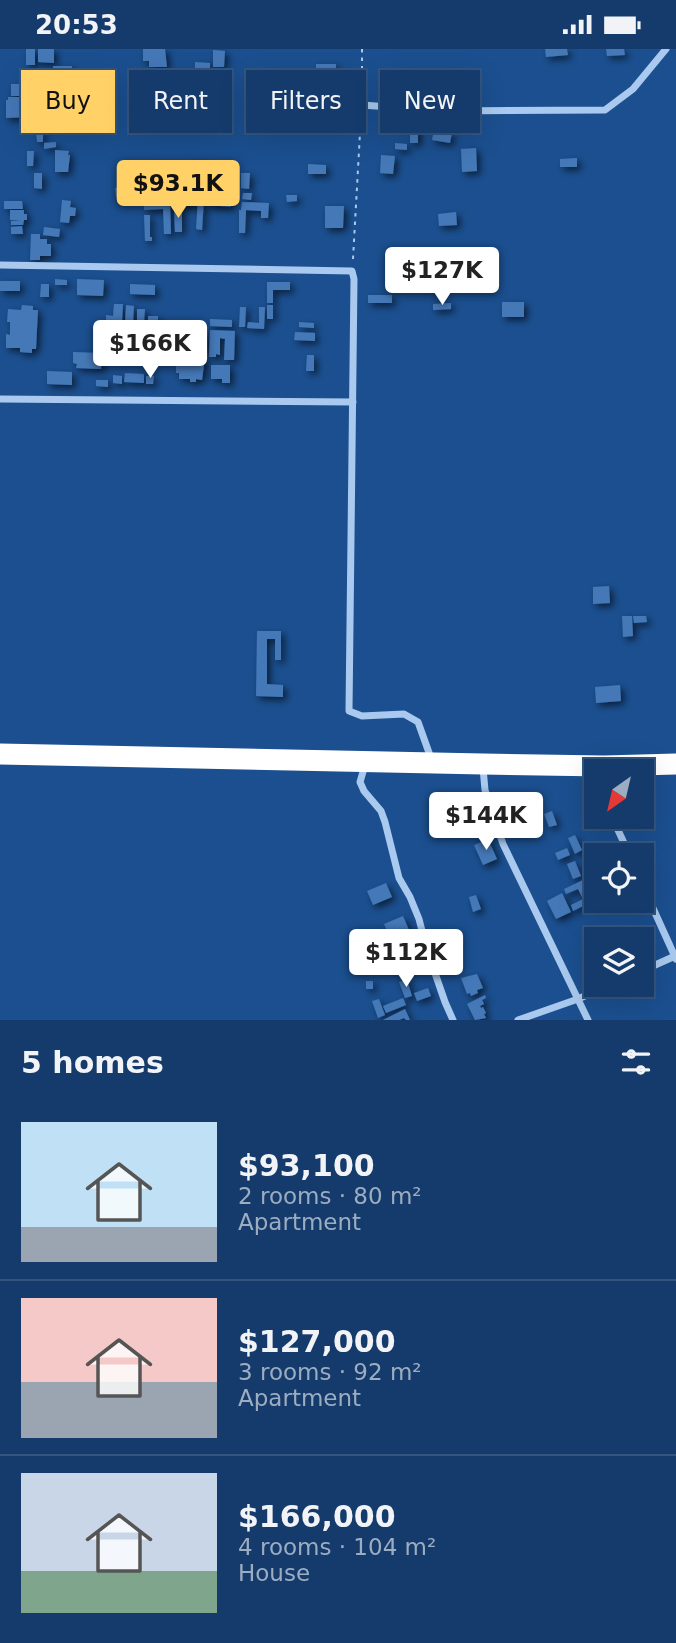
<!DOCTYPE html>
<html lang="en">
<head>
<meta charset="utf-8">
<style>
  :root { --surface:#143b6b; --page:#214673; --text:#f1f3f6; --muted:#9dadc1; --line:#33557e; --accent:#ffd166 }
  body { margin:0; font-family:"DejaVu Sans",sans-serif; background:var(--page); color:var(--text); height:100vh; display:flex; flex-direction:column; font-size:26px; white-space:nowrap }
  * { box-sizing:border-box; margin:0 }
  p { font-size:23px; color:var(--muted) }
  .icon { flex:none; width:38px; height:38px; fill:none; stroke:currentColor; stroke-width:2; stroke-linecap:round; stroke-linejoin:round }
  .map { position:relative; height:971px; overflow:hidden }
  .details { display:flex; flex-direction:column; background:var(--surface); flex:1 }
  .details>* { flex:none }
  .hud { position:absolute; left:21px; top:21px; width:635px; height:63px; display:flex; gap:14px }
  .needle { width:46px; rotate:214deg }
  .buttons { position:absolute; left:584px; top:710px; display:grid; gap:14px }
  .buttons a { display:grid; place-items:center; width:70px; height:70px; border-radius:0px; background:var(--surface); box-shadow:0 7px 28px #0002,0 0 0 2px var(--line); font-size:35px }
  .price { position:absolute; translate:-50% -60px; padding:0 16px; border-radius:7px; background:#fff; color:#222; font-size:23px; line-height:46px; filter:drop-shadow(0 2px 4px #0008) }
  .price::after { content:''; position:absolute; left:50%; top:42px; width:21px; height:16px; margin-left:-10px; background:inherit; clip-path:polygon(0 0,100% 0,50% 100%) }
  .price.current { background:var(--accent); color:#111 }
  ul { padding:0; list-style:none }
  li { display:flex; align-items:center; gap:21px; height:175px; padding:0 21px }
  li+li { border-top:2px solid var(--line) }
  li span { display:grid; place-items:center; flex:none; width:196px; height:140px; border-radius:0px; color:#555 }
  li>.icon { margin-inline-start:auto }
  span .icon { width:84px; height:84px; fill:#fffc; stroke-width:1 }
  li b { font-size:30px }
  h2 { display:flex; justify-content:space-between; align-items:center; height:84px; padding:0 21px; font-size:30px }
  .pill { padding:0 24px; border-radius:0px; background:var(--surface); box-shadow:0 7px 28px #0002,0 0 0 2px var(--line); font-size:24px; line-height:63px }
  .pill.current { background:var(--accent); color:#111 }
  .status { display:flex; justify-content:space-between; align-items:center; height:49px; padding:0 35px; background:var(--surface); direction:ltr }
  .status svg { height:19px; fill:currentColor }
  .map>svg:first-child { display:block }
  .building { fill:#4478b7; filter:url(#shadow) }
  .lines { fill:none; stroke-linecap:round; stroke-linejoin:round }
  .path { stroke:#a9c9ee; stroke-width:2; stroke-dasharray:3.5 5; stroke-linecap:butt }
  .street { stroke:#a9c9ee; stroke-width:7 }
  .highway { stroke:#fff; stroke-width:21 }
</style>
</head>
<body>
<div class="status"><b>20:53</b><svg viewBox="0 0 49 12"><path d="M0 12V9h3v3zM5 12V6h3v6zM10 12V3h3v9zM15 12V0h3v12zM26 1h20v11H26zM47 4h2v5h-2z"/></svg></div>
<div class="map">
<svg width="676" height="971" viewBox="0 0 676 971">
  <defs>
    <filter id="shadow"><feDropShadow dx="3.5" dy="3.5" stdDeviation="3.5" flood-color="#0009"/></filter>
  </defs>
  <rect width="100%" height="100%" fill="#1b4f8f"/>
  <path class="building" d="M26,0H35V16H26Z
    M38,0H54V14L38,13Z
    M143,0H165L167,18H149V12H143Z
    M545,0H567L568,6L546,8Z
    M606,0H624L625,6L607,7Z
    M213,1L225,2L224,18H213Z
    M195,13L210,14V20L195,19Z
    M316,15H336V22H316Z
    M53,17H72V39H53V35H50V21H53Z
    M163,22H169L170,36H164Z
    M171,22H177L178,42H173Z
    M11,35H22V47H11Z
    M60,44V49L44,50L43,45Z
    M68,47L69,60L62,61L61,48Z
    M8,48H20V51H25V48H33V63H29V68L6,69V51H8Z
    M36,49H42V64H36Z
    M159,49H172L171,56H159Z
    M179,49L198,50V57H181V54H179Z
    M56,72V78H45V73Z
    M410,76H418V94H410Z
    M36,81H43V93H37Z
    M434,81L452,84L450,94L432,91Z
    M56,93V98L44,100V94Z
    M395,94L407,95V101L395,100Z
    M476,99L477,122L462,123L461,100Z
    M55,101L69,102L68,106H70L68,123H55Z
    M27,102H34L33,117H27Z
    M381,106L395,107L393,125L380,124Z
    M577,109V118H560V110Z
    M190,111L206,113L205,120L189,119Z
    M308,115L326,116V125H308Z
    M144,121H154V138H164V147H144Z
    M198,122H205L204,148H196Z
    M34,124H42V140L34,139Z
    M241,124H250L249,140L241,139Z
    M175,127H182V137H175Z
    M141,138V148H116L115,139Z
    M195,139V157H176L174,140Z
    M218,141L233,143L232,150L217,148Z
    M243,144H252L251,151L242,150Z
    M286,146H297V152L287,153Z
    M198,149L204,150L202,181L196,180Z
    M209,149L231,152V158L208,156Z
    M62,151L71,152L70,158L76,159L75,167H70L69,174L60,173Z
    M4,152H22L23,160H4Z
    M144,152H170L171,185H164L163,160L144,161Z
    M242,153L269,154L268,169H261V162L246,161L245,184H239V161H241Z
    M325,157H344L343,179H325Z
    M174,159H182V183H175Z
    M10,161H24V165H27V171H24L23,176H11V172L21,171H10Z
    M456,163L457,176L439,177L438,165Z
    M144,166H150V188H152V192H145Z
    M22,177L23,185H11V178Z
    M44,178L60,180L59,188L43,186Z
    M31,185H40V190H47V195H51V207H40V211H30Z
    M55,230L67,231V236H55Z
    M77,230L104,231L103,247L77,246Z
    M0,232H20V242H0Z
    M267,233H290V241H273V254H267Z
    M41,235H49V248H40Z
    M130,235L155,236V246L130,245Z
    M368,246H392V254H368Z
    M502,253H524V268H502Z
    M451,254V260L433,261V255Z
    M114,255H123L122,274L125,275L126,256L134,257L133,274H130V295H113V283H106V266L113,267Z
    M22,256L33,257V261H38L36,300H32V304L20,303V299H6V285L10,286V273H7L8,260L21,261Z
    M267,256H273V270H267Z
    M240,258H246L245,278H239Z
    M259,258H265L264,280L247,279L248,273L259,274Z
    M137,260H145L144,273H137Z
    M148,267H158V274H148Z
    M210,270L232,271V278L210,277Z
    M299,273L314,274V279L299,278Z
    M210,281L235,282L234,311H224L225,290L220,289V306L216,305V308H209Z
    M177,282L206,283V302H194L195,293L177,292Z
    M295,283L315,284V292L294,291Z
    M121,297H126V306H121Z
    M73,303L103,304L101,320L76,319L77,315L73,314Z
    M190,304L199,305L198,308L205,309L202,331L196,330V333H190V330H179V324H176V315H179V308H190Z
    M307,306H314V322H306Z
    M211,316H230V334H222V330H211Z
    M47,322L72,323V336L47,335Z
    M125,324L144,325V334L124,333Z
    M113,326L122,327V335L113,334Z
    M146,327H154L153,335H146Z
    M96,331H108V338L96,337Z
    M609,537L610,554L593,555V538Z
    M622,567H632L633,587L623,588Z
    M633,567H646L647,573L634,574Z
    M257,582H281V611H275V590H267V635L283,636V648L256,647Z
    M620,636L621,652L596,654L595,638Z
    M552,762L557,776L549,778L544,765Z
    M575,786L582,801L575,805L568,789Z
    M488,790L497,810L483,816L474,796Z
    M567,799L570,806L558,811L555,804Z
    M575,812L581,827L573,830L567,815Z
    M583,831L593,852L573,862L571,856L583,850L578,840L566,845L564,840Z
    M386,834L392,848L373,856L367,842Z
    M562,844L571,863L556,870L547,852Z
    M476,846L481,860L473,863L469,848Z
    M403,867L412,888L394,897L384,875Z
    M477,925L483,939L477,941L478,944L471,947L470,944L467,945L461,929Z
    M407,931L412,947L405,949L399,933Z
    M366,932H373V940H366Z
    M428,939L431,947L417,952L414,944Z
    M485,946L486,949L482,951L484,955L480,957L481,959L483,958L486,964L484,965L486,969L475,971L467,955Z
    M403,949L406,956L386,964L383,957Z
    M379,950L385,966L378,969L372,952Z
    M405,960L410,971H406L404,969L399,971H383Z"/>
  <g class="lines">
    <path class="path" d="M362,46V0
      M353,210L361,66"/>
    <path class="street" d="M362,56L444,62L605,61L633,40L666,0
      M0,216L352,222L354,230L349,662L362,667L404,665L418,673L432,712
      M0,350L353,353
      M365,716L360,733L364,742L381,762L385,773L399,829L410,848L419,870L427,901L445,953L453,971
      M483,719L485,741L503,795L588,971
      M612,768L630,807
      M642,835L676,910
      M642,922L675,907
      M518,971L578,950L609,936"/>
    <path class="highway" d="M0,705L483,715L604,717L676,715"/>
  </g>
</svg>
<div class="buttons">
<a><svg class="needle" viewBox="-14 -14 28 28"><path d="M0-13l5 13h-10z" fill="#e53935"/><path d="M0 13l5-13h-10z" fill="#9dadc1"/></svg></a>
<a><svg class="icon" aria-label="locate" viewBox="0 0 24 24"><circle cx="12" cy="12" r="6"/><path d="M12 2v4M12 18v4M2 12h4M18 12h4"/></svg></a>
<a><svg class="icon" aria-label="layers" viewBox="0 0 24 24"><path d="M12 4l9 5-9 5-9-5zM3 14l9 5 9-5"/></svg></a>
</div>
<b class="price current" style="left:178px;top:171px">$93.1K</b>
<b class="price" style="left:442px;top:258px">$127K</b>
<b class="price" style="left:150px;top:331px">$166K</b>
<b class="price" style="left:486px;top:803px">$144K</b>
<b class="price" style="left:406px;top:940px">$112K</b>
<div class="hud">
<a class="pill current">Buy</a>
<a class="pill">Rent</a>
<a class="pill">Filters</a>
<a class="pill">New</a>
</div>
</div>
<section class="details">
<h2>5 homes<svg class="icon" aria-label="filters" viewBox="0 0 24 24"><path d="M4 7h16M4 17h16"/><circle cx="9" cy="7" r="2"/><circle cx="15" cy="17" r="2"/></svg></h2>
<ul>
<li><span style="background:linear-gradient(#bfe0f5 75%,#9aa5b1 0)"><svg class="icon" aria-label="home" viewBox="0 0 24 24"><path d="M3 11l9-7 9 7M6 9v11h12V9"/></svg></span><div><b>$93,100</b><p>2 rooms · 80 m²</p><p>Apartment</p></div></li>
<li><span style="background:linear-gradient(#f6c9c9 60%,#9aa5b1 0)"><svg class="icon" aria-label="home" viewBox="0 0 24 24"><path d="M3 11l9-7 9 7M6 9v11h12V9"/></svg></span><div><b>$127,000</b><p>3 rooms · 92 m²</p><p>Apartment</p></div></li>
<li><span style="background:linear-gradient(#c9d6e8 70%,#7fa58c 0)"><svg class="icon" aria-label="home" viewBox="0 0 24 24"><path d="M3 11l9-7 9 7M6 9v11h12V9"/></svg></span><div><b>$166,000</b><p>4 rooms · 104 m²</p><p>House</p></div></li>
</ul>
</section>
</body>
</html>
